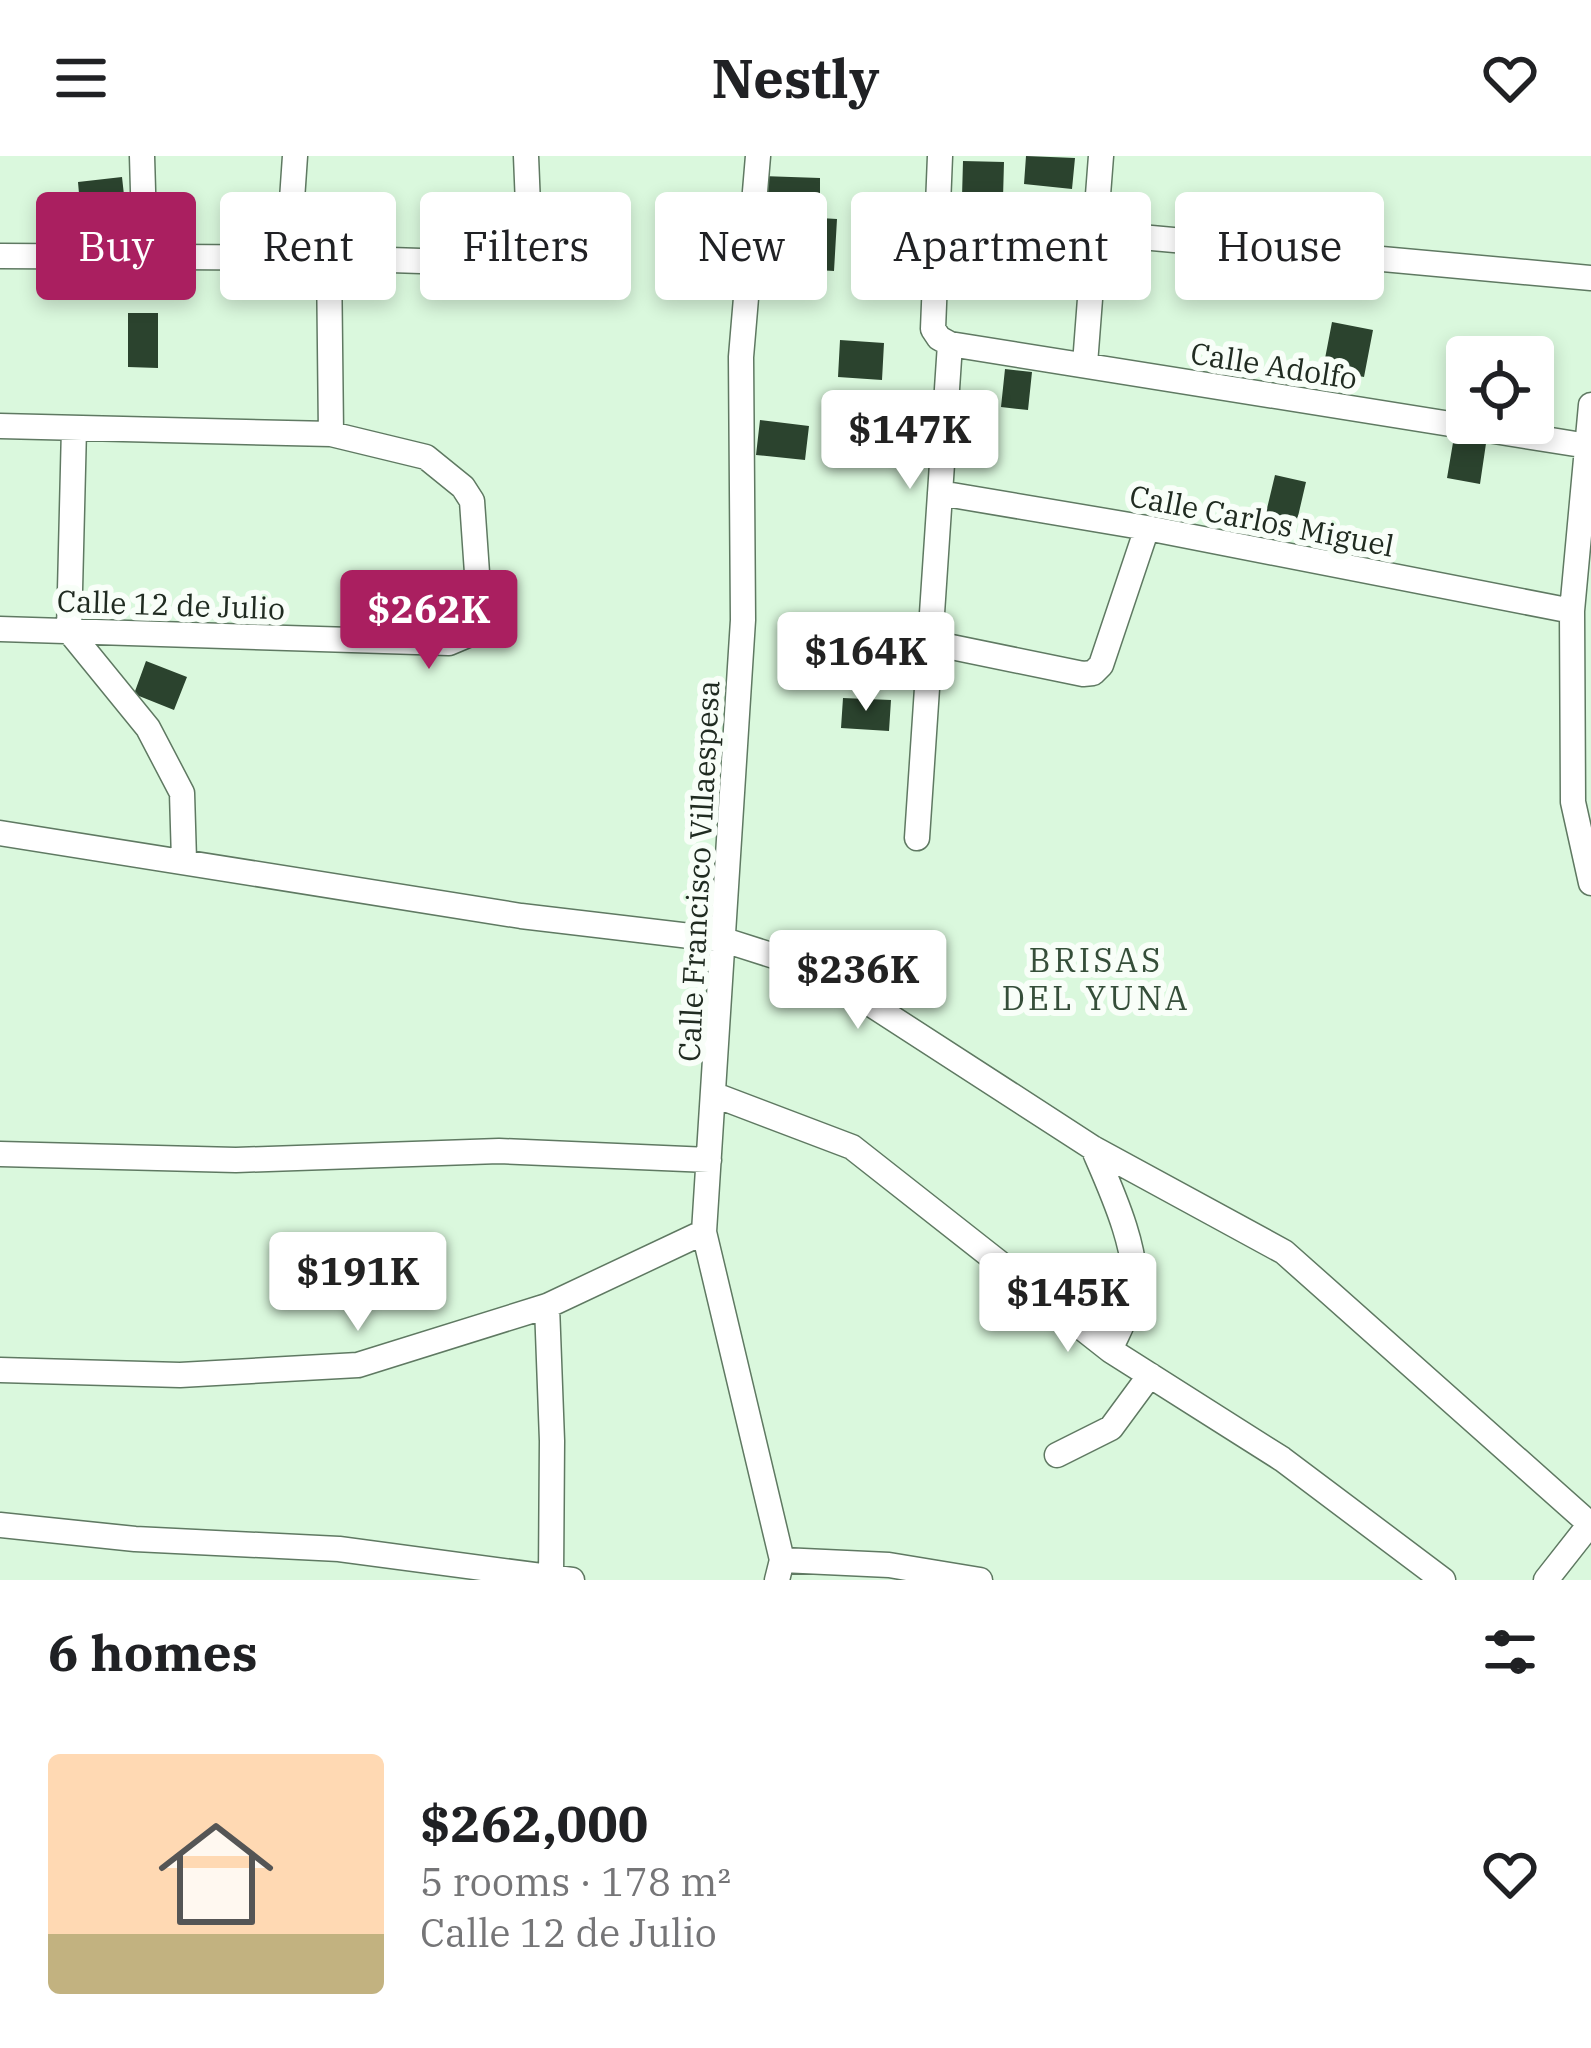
<!DOCTYPE html>
<html lang="en">
<head>
<meta charset="utf-8">
<style>
  :root { --surface:#fff; --page:#f2f2f2; --text:#202124; --muted:#757577; --line:#e0e0e0; --accent:#aa1f60 }
  body { margin:0; font-family:"IBM Plex Serif",serif; background:var(--page); color:var(--text); height:100vh; display:flex; flex-direction:column; font-size:45px; white-space:nowrap }
  * { box-sizing:border-box; margin:0 }
  p { font-size:39px; color:var(--muted) }
  .icon { flex:none; width:66px; height:66px; fill:none; stroke:currentColor; stroke-width:2; stroke-linecap:round; stroke-linejoin:round }
  .map { position:relative; height:1424px; overflow:hidden }
  .details { display:flex; flex-direction:column; background:var(--surface); flex:1 }
  .details>* { flex:none }
  .top-card { position:absolute; left:36px; top:36px; width:1521px; height:108px; display:flex; gap:24px }
  .buttons { position:absolute; left:1446px; top:180px; display:grid; gap:24px }
  .buttons a { display:grid; place-items:center; width:108px; height:108px; border-radius:12px; background:var(--surface); box-shadow:0 6px 18px #0003; font-size:60px }
  .price { position:absolute; translate:-50% -102px; padding:0 27px; border-radius:12px; background:#fff; color:#222; font-size:39px; line-height:78px; filter:drop-shadow(0 3px 6px #0008) }
  .price::after { content:''; position:absolute; left:50%; top:72px; width:36px; height:27px; margin-left:-18px; background:inherit; clip-path:polygon(0 0,100% 0,50% 100%) }
  .price.on { background:var(--accent); color:#fff }
  ul { padding:0; list-style:none }
  li { display:flex; align-items:center; gap:36px; height:300px; padding:0 48px }
  li+li { border-top:3px solid var(--line) }
  li span { display:grid; place-items:center; flex:none; width:336px; height:240px; border-radius:12px; color:#555 }
  li>.icon { margin-inline-start:auto }
  span .icon { width:144px; height:144px; fill:#fffc; stroke-width:1 }
  li b { font-size:51px }
  h2 { display:flex; justify-content:space-between; align-items:center; height:144px; padding:0 48px; font-size:51px }
  .chip { padding:0 42px; border-radius:12px; background:var(--surface); box-shadow:0 6px 18px #0003; font-size:42px; line-height:108px }
  .chip.on { background:var(--accent); color:#fff }
  header { display:flex; justify-content:space-between; align-items:center; height:156px; padding:0 48px; background:var(--surface); font-size:54px; font-weight:700 }
  .map>svg:first-child { display:block }
  .building { fill:#2b432e }
  .lines { fill:none; stroke-linecap:round; stroke-linejoin:round }
  .minor-casing { stroke:#5f7962; stroke-width:27 }
  .minor { stroke:#fff; stroke-width:24 }
  .labels { text-anchor:middle; dominant-baseline:central; stroke-width:12; stroke-linejoin:round; paint-order:stroke }
  .street-label { font-size:30px; fill:#202b21; stroke:#f8fef8 }
  .neighbourhood-label { font-size:33px; letter-spacing:3px; fill:#354e39; stroke:#f8fef8 }
</style>
</head>
<body>
<header><svg class="icon" aria-label="menu" viewBox="0 0 24 24"><path d="M4 6h16M4 12h16M4 18h16"/></svg>Nestly<svg class="icon" aria-label="heart" viewBox="0 0 24 24"><path d="M12 20l-8-8c-3-5 5-10 8-4 3-6 11-1 8 4z"/></svg></header>
<div class="map">
<svg width="1591" height="1424" viewBox="0 0 1591 1424">
  <rect width="100%" height="100%" fill="#daf8dd"/>
  <path class="building" d="M1026,0L1075,2L1072,33L1024,28Z
    M963,5L1004,6L1003,42L962,41Z
    M760,20L820,22V54L759,53Z
    M122,21L126,57L81,61L78,26Z
    M768,59L837,63L834,115L766,111Z
    M854,70L892,72L891,110L853,109Z
    M953,77L1000,78L999,113L953,112Z
    M128,157H158V212L128,211Z
    M1332,166L1373,174L1364,221L1323,213Z
    M840,184L884,187L882,224L838,221Z
    M1005,213L1032,216L1028,254L1001,251Z
    M760,264L809,270L805,304L756,299Z
    M1456,269L1488,274L1480,328L1447,322Z
    M1275,319L1306,326L1296,369L1265,361Z
    M146,505L187,521L174,554L134,538Z
    M843,542L891,544L889,575L841,572Z"/>
  <g class="lines">
    <defs>
      <path id="minor" d="M142,0L145,103
        M758,0L741,201L743,464L704,1076L782,1404L777,1424
        M1097,77L1591,122
        M0,100L329,102L482,107L515,98L529,74L526,0
        M288,102L295,0
        M329,102L331,278
        M950,188L1588,290
        M1085,208L1101,0
        M1591,249L1572,455L1573,646L1591,727
        M0,270L331,278L426,301L463,331L472,345L480,460L475,476L449,487L0,473
        M74,272L69,475L148,572L182,637L184,704
        M940,337L1147,372L1572,455
        M932,487L1083,518L1093,517L1101,509L1147,372
        M0,677L521,760L724,784L818,814L1093,992L1284,1096L1591,1369
        M917,682L950,188L939,182L933,173L940,0
        M715,939L852,991L1110,1194L1282,1303L1443,1424
        M1093,992C1109,1029 1142,1099 1133,1140C1128,1158 1118,1176 1110,1194
        M0,998L236,1004L499,995L709,1004
        M547,1150L552,1285L551,1421
        M0,1214L180,1219L358,1209L547,1150L704,1076
        M1057,1299L1111,1272L1150,1219
        M0,1369L135,1383L339,1393L572,1424
        M782,1404L889,1409L980,1424
        M1546,1424L1590,1368"/>
    </defs>
    <use href="#minor" class="minor-casing"/>
    <use href="#minor" class="minor"/>
  </g>
  <g class="labels">
    <g class="street-label">
      <text transform="translate(1274 209) rotate(9)">Calle Adolfo</text>
      <text transform="translate(1262 364) rotate(11)">Calle Carlos Miguel</text>
      <text transform="translate(171 448) rotate(2)">Calle 12 de Julio</text>
      <text transform="translate(698 715) rotate(-87)">Calle Francisco Villaespesa</text>
    </g>
    <g class="neighbourhood-label">
      <text x="1096" y="803">BRISAS<tspan x="1096" dy="38">DEL YUNA</tspan></text>
    </g>
  </g>
</svg>
<div class="buttons">
<a><svg class="icon" aria-label="locate" viewBox="0 0 24 24"><circle cx="12" cy="12" r="6"/><path d="M12 2v4M12 18v4M2 12h4M18 12h4"/></svg></a>
</div>
<b class="price" style="left:910px;top:336px">$147K</b>
<b class="price on" style="left:429px;top:516px">$262K</b>
<b class="price" style="left:866px;top:558px">$164K</b>
<b class="price" style="left:858px;top:876px">$236K</b>
<b class="price" style="left:358px;top:1178px">$191K</b>
<b class="price" style="left:1068px;top:1199px">$145K</b>
<div class="top-card">
<a class="chip on">Buy</a>
<a class="chip">Rent</a>
<a class="chip">Filters</a>
<a class="chip">New</a>
<a class="chip">Apartment</a>
<a class="chip">House</a>
</div>
</div>
<section class="details">
<h2>6 homes<svg class="icon" aria-label="filters" viewBox="0 0 24 24"><path d="M4 7h16M4 17h16"/><circle cx="9" cy="7" r="2"/><circle cx="15" cy="17" r="2"/></svg></h2>
<ul>
<li><span style="background:linear-gradient(#ffd9b3 75%,#c2b280 0)"><svg class="icon" aria-label="home" viewBox="0 0 24 24"><path d="M3 11l9-7 9 7M6 9v11h12V9"/></svg></span><div><b>$262,000</b><p>5 rooms · 178 m²</p><p>Calle 12 de Julio</p></div><svg class="icon" aria-label="heart" viewBox="0 0 24 24"><path d="M12 20l-8-8c-3-5 5-10 8-4 3-6 11-1 8 4z"/></svg></li>
</ul>
</section>
</body>
</html>
